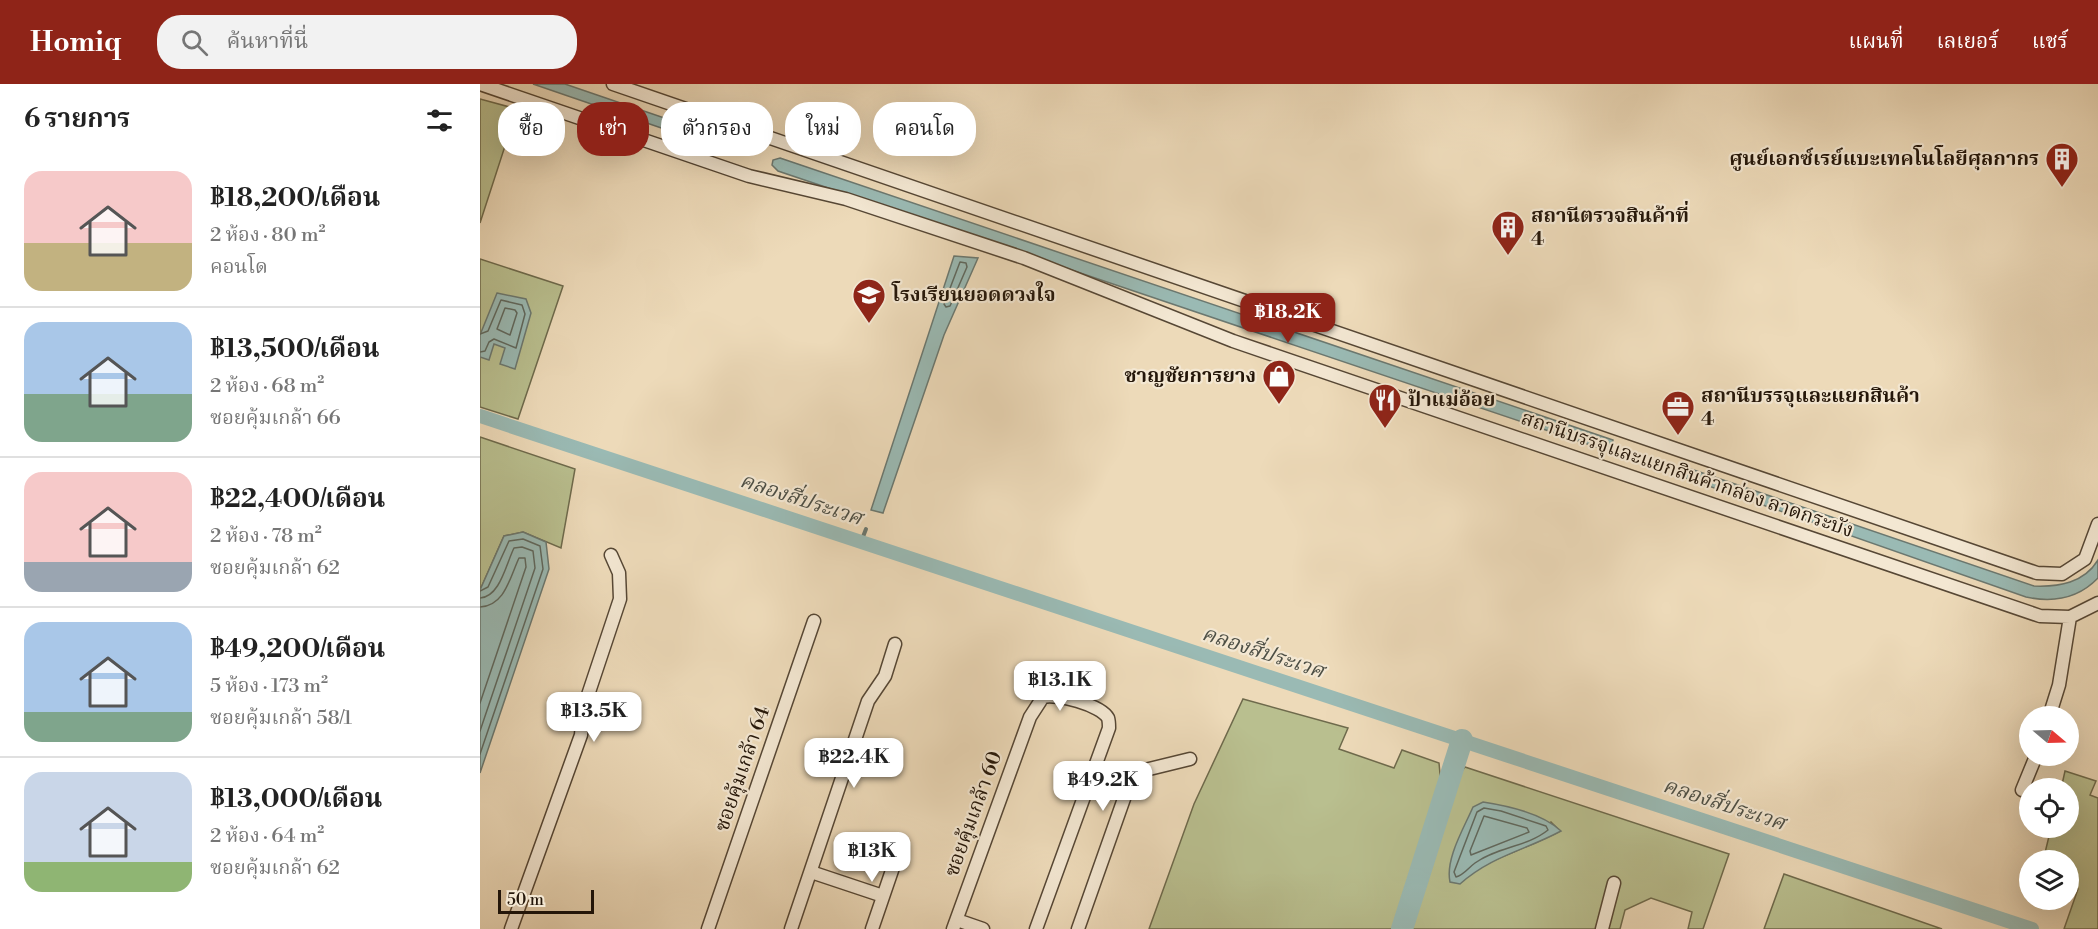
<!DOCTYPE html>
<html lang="th">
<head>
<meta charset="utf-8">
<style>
  :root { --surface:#fff; --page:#f2f2f2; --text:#222; --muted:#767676; --line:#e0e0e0; --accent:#8f2418 }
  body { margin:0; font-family:"Libre Bodoni","Noto Serif Thai",serif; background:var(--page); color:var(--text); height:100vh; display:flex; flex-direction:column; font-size:22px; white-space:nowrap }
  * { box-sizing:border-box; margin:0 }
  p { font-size:20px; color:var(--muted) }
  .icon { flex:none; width:33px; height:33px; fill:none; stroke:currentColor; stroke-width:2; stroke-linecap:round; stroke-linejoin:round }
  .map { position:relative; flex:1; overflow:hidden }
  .drawer { display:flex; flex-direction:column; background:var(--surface); width:480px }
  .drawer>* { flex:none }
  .top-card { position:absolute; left:18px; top:18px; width:570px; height:54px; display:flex; gap:12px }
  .needle { width:39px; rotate:109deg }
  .buttons { position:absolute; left:1539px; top:622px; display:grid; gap:12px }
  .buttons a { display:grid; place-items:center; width:60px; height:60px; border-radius:50%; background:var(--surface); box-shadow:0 6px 24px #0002; font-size:30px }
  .scale { position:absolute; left:18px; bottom:15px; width:96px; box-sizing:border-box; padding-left:6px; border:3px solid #241609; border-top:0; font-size:16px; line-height:21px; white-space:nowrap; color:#241609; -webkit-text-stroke:4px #f3e7d2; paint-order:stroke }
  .price { position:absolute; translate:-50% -51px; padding:0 14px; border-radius:12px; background:#fff; color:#222; font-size:20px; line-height:39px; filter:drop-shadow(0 2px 3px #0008) }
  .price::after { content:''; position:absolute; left:50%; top:36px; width:18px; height:14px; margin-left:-9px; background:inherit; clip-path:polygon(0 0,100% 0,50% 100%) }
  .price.active { background:var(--accent); color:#fff }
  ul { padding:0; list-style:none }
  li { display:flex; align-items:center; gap:18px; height:150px; padding:0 24px }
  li+li { border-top:2px solid var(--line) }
  li span { display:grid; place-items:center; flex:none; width:168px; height:120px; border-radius:18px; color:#555 }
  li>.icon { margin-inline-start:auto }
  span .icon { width:72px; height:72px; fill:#fffc; stroke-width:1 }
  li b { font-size:26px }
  h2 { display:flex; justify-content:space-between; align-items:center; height:72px; padding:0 24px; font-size:26px }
  .tag { padding:0 21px; border-radius:24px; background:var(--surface); box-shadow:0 6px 24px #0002; font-size:21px; line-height:54px }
  .tag.active { background:var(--accent); color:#fff }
  header { display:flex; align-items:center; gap:36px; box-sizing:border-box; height:84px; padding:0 30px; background:var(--accent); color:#fff }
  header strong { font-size:28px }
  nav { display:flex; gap:33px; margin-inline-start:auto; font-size:21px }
  .search { width:420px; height:54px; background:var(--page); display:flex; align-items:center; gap:15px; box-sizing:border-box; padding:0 21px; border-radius:24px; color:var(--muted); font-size:22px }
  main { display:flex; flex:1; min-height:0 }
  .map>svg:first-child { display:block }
  .green { fill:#b9bf8f; stroke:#6e6a4c; stroke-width:1.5; fill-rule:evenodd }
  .water { fill:#9abab4; stroke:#6b7870; stroke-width:1.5 }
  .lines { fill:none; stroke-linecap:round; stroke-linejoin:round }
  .shore { stroke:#5f685e; stroke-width:1.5 }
  .stream { stroke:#6b7870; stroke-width:4 }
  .canal { stroke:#9abab4; stroke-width:14 }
  .river { stroke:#9abab4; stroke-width:22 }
  .minor-casing { stroke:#564735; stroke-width:15 }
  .minor { stroke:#f3e7d2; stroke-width:12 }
  .labels { text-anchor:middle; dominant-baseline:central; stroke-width:4.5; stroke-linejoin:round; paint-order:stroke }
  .poi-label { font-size:20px; font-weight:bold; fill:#241609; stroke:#f3e7d2; text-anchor:start }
  .street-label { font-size:20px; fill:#241609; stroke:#f3e7d2 }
  .water-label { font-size:21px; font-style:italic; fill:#4d4f45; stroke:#f3e7d2 }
</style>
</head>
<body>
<header>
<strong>Homiq</strong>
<div class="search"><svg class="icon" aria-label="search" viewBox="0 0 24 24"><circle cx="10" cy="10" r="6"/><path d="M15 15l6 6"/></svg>ค้นหาที่นี่</div>
<nav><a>แผนที่</a><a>เลเยอร์</a><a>แชร์</a></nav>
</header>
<main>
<section class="drawer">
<h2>6 รายการ<svg class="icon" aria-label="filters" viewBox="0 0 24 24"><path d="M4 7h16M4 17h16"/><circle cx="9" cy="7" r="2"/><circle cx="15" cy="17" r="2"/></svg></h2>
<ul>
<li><span style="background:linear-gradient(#f6c9c9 60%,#c2b280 0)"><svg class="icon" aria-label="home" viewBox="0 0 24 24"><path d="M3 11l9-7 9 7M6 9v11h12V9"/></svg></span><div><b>฿18,200/เดือน</b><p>2 ห้อง · 80 m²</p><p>คอนโด</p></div></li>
<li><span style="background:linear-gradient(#a9c7e8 60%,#7fa58c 0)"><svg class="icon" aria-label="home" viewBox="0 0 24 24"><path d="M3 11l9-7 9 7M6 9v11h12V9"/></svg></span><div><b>฿13,500/เดือน</b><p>2 ห้อง · 68 m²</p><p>ซอยคุ้มเกล้า 66</p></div></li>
<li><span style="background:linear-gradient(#f6c9c9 75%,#9aa5b1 0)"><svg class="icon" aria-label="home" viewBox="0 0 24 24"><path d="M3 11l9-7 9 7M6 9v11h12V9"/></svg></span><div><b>฿22,400/เดือน</b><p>2 ห้อง · 78 m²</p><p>ซอยคุ้มเกล้า 62</p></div></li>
<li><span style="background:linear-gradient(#a9c7e8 75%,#7fa58c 0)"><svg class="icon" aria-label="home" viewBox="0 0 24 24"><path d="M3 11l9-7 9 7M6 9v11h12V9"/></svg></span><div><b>฿49,200/เดือน</b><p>5 ห้อง · 173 m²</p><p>ซอยคุ้มเกล้า 58/1</p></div></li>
<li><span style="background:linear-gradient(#c9d6e8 75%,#8fb573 0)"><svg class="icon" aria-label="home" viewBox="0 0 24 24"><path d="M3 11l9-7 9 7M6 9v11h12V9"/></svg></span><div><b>฿13,000/เดือน</b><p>2 ห้อง · 64 m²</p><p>ซอยคุ้มเกล้า 62</p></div></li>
</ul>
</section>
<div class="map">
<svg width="1618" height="845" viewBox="0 0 1618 845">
  <rect width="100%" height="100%" fill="#eddab9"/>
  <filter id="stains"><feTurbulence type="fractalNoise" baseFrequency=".00333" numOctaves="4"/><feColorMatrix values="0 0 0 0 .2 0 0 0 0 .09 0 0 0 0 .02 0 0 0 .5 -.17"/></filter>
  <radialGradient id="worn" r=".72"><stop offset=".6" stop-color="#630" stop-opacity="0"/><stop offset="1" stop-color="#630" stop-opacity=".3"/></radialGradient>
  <path class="green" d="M0,15L37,25L0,139Z
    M0,175L83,202L38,335L0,323Z
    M0,353L95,385L81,464L43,448L24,452L0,506Z
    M763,615L868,644L859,665L914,684L922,666L959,679L961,701L914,845H669L714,720Z
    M985,683L1249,770L1223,845H1208L1212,828L1171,814L1145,826L1140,845H929L976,694ZM1071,738L1080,747C1054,761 1026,770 999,783Z
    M1585,687L1616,697L1610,711L1618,714V845H1584L1598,805L1589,802L1588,777H1563L1571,744H1588V705H1581Z
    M1304,790L1462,845H1284Z"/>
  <path class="water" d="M53,0H85L234,51L231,61Z
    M300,74L1133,356L1131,368L298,87L292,81L293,76Z
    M474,172L498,174L464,251L403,429L391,426Z
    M17,209L46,215L51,229L35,285L20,280L25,264L14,260L9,276L0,273V251Z
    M1202,382L1554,502C1579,503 1604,499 1618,476V494C1598,515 1574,519 1546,513L1197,391L1195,387Z
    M43,448L66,458L69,485L0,689V506L24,452Z
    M1003,718C1029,722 1062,729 1081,747C1046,766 1011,772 980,800L970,798C965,775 984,744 993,723Z"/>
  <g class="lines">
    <path class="shore" d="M480,178L486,179L487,183L470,222L466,223L464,220Z
      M25,224L35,226L37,229L30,251L17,245Z
      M0,250L8,247L21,216L42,221L45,230L36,264L14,255L9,258L5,267L0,268
      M0,507L8,503L29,457L43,455L60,462L63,485L0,670
      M0,514C20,513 26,480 34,464L42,463L53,467L55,484L0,647
      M0,523C25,522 30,493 39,474H45L46,483L0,619
      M1004,724L1021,727L1066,742L1068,746C1047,763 1017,763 995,779C988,784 984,791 976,793L974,788L997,728Z
      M1004,732L1047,744L1049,748L991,771L990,767Z"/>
    <path class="stream" d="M381,458L386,445"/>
    <path class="canal" d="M0,332L1552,845"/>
    <path class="river" d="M922,845L982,656"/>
    <defs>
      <path id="minor" d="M0,0L269,92L366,115L544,174L753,257L1560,532L1590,533L1618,519
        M133,0L1557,489L1582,490L1605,475L1618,440
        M1569,633L1579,601L1590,533
        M1542,706L1556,672
        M331,788L403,812
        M477,836L503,845
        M31,845L101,651L103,626L140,515L139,489L131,471
        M228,845L334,537
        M311,845L388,617L405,592L415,560
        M392,845L420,763
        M473,845L550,633L563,613C576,609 621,621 628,634C629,637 629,640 629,644L556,845
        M598,845L652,692L657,688L710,675
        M1122,845L1134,799"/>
    </defs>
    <use href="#minor" class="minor-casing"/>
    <use href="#minor" class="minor"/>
  </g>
  <defs>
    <symbol id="building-pin" viewBox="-11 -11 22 30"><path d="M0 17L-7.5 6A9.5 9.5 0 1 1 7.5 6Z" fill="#8f2418" stroke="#f3e7d2"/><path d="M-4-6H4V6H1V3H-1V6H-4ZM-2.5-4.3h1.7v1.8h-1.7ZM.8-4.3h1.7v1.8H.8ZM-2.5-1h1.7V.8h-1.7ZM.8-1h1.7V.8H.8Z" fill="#fff"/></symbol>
    <symbol id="school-pin" viewBox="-11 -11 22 30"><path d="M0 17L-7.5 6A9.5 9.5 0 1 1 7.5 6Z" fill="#8f2418" stroke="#f3e7d2"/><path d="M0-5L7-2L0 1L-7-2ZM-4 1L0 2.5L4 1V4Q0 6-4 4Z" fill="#fff"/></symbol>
    <symbol id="shop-pin" viewBox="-11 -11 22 30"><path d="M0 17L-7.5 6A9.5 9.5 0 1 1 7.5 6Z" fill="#8f2418" stroke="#f3e7d2"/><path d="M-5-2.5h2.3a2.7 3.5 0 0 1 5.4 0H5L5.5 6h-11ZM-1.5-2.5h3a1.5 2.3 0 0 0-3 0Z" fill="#fff"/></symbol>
    <symbol id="restaurant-pin" viewBox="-11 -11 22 30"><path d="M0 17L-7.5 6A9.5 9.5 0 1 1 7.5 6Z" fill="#8f2418" stroke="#f3e7d2"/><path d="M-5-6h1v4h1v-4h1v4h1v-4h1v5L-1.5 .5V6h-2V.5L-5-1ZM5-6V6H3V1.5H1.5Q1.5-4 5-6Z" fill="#fff"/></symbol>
    <symbol id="office-pin" viewBox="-11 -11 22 30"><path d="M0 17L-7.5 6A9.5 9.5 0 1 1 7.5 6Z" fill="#8f2418" stroke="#f3e7d2"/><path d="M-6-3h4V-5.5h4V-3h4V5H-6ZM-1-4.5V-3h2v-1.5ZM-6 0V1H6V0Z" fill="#fff"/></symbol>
  </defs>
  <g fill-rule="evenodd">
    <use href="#building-pin" x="1563" y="56" width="38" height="52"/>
    <use href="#building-pin" x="1009" y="124" width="38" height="52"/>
    <use href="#school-pin" x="370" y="192" width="38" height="52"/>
    <use href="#shop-pin" x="780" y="273" width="38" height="52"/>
    <use href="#restaurant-pin" x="886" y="297" width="38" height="52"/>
    <use href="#office-pin" x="1179" y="304" width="38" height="52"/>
  </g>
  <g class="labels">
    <g class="poi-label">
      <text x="1559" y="75" text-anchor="end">ศูนย์เอกซ์เรย์แบะเทคโนโลยีศุลกากร</text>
      <text x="1051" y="132">สถานีตรวจสินค้าที่<tspan x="1051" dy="23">4</tspan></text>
      <text x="412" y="211">โรงเรียนยอดดวงใจ</text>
      <text x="776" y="292" text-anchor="end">ชาญชัยการยาง</text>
      <text x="1221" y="312">สถานีบรรจุและแยกสินค้า<tspan x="1221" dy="23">4</tspan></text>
      <text x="928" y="316">ป้าแม่อ้อย</text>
    </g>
    <g class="street-label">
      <text transform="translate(1207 391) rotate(19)">สถานีบรรจุและแยกสินค้ากล่อง ลาดกระบัง</text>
      <text transform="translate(263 685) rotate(-71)">ซอยคุ้มเกล้า 64</text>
      <text transform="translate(494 730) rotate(-70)">ซอยคุ้มเกล้า 60</text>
    </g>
    <g class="water-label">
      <text transform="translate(321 416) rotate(18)">คลองสี่ประเวศ</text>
      <text transform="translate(783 569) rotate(18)">คลองสี่ประเวศ</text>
      <text transform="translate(1244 721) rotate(18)">คลองสี่ประเวศ</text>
    </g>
  </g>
  <rect width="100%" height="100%" filter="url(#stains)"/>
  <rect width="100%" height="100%" fill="url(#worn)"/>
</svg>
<div class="buttons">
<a><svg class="needle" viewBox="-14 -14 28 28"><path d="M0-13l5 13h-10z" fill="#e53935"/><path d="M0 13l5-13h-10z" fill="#767676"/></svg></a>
<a><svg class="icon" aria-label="locate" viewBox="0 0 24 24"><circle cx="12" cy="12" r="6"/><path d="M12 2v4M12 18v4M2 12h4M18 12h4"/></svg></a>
<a><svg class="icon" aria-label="layers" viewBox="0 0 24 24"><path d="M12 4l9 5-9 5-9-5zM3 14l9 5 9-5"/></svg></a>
</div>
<div class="scale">50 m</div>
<b class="price active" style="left:808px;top:260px">฿18.2K</b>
<b class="price" style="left:580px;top:628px">฿13.1K</b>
<b class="price" style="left:114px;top:659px">฿13.5K</b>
<b class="price" style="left:374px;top:705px">฿22.4K</b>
<b class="price" style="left:623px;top:728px">฿49.2K</b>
<b class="price" style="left:392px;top:799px">฿13K</b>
<div class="top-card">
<a class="tag">ซื้อ</a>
<a class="tag active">เช่า</a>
<a class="tag">ตัวกรอง</a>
<a class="tag">ใหม่</a>
<a class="tag">คอนโด</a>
</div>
</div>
</main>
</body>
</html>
